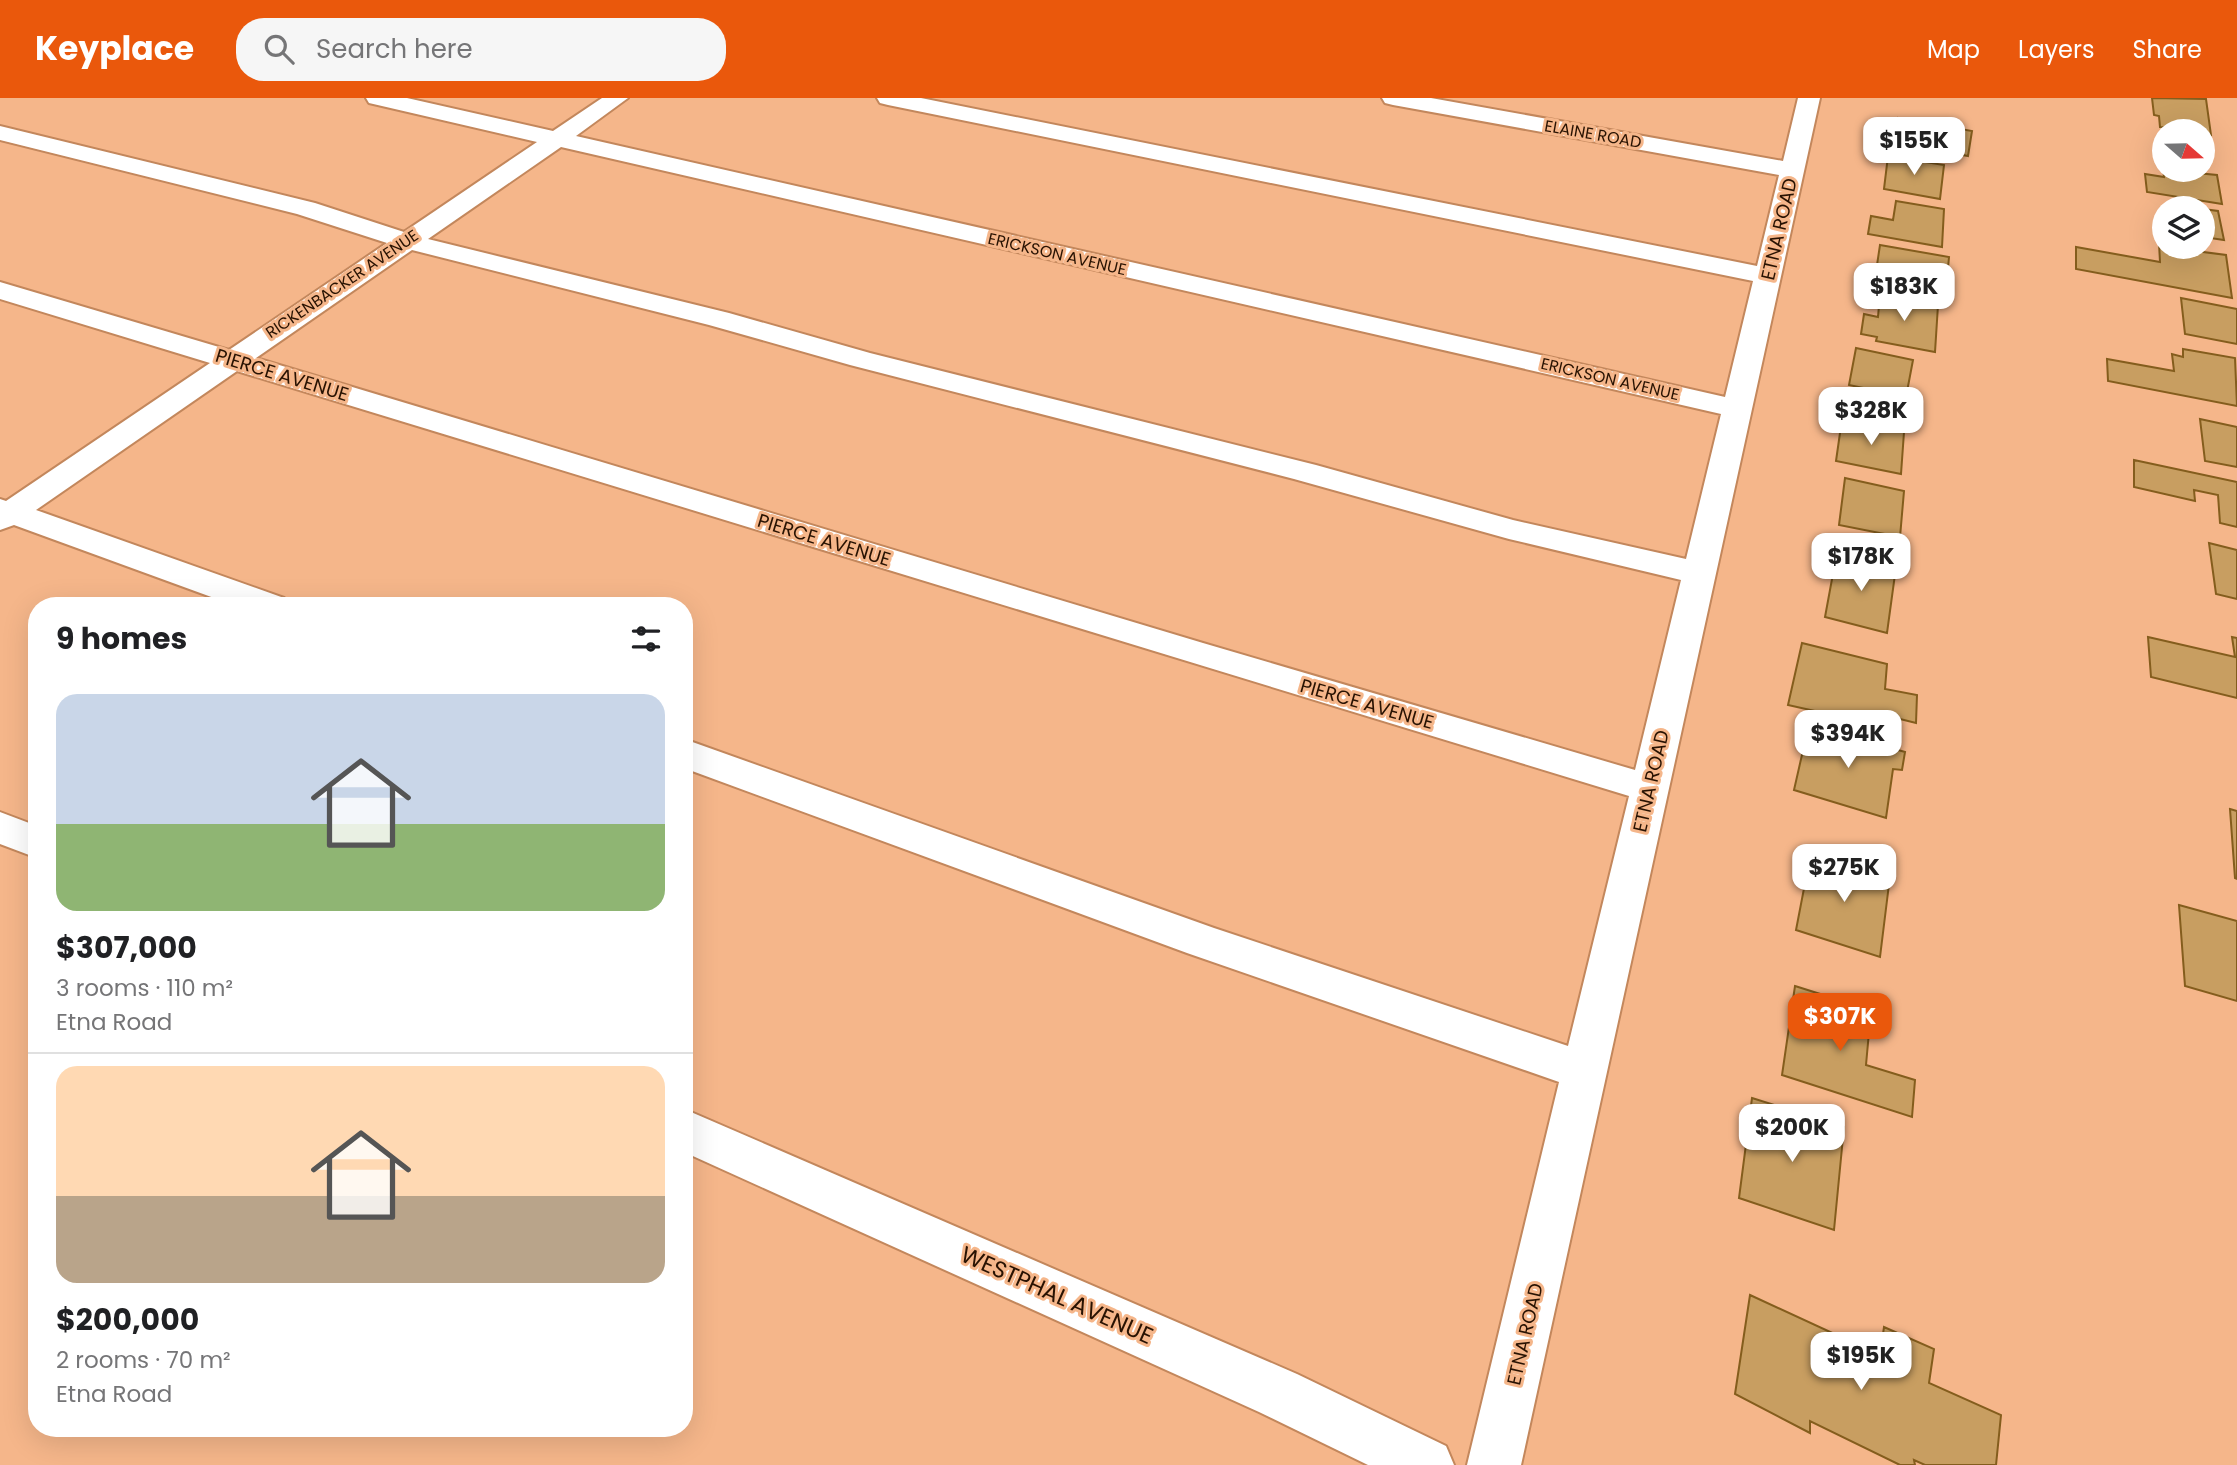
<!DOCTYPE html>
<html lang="en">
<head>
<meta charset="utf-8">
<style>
  :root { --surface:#fff; --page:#f6f6f6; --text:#202124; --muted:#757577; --line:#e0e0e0; --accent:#ea580c }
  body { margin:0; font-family:Poppins,sans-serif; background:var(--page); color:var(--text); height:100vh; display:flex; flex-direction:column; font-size:26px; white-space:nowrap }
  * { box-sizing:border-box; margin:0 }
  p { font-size:23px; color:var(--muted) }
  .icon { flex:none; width:38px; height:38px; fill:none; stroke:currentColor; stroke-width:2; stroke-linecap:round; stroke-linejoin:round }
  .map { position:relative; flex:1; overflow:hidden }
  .panel { position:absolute; left:28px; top:499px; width:665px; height:840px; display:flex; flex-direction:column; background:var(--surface); border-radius:28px; box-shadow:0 7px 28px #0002 }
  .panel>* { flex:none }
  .needle { width:46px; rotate:110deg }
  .buttons { position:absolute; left:2152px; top:21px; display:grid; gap:14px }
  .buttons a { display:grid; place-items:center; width:63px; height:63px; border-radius:50%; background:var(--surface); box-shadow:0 7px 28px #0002; font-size:35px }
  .price { position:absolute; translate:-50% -60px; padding:0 16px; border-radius:14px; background:#fff; color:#222; font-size:23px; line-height:46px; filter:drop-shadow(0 2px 4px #0008) }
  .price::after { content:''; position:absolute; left:50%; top:42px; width:21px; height:16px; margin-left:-10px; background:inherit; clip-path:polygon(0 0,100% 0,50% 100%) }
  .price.current { background:var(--accent); color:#fff }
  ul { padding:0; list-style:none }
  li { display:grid; align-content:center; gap:14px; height:371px; padding:0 28px }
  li+li { border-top:2px solid var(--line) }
  li span { display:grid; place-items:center; height:217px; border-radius:21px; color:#555 }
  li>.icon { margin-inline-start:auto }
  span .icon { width:126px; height:126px; fill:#fffc; stroke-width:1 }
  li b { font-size:30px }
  h2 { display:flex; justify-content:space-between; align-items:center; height:84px; padding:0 28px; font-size:30px }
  header { display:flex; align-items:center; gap:42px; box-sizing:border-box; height:98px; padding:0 35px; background:var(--accent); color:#fff }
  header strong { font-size:33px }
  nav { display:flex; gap:38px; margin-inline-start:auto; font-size:24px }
  .search { width:490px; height:63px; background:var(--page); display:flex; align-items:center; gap:18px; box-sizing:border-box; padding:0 24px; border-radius:28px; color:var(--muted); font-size:26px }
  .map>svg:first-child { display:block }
  .building { fill:#c89e61; stroke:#845d1d; stroke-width:2 }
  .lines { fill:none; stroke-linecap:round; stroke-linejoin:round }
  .minor-casing { stroke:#c3875c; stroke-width:4 }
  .minor { fill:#fff; fill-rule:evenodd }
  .labels { text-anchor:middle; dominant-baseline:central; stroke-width:6; stroke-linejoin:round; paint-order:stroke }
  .far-street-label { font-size:16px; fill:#281202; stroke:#f5b68a }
  .street-label { font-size:19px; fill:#281202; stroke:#f5b68a }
  .near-street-label { font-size:23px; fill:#281202; stroke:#f5b68a }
</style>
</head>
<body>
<header>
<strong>Keyplace</strong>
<div class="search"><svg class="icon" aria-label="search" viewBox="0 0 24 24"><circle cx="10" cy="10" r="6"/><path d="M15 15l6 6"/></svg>Search here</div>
<nav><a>Map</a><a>Layers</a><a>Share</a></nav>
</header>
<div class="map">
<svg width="2237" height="1367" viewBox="0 0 2237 1367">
  <rect width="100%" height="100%" fill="#f5b68a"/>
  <path class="building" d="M2152,0L2206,1L2211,37L2203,36V33L2160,29L2159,18L2154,17Z
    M1898,20L1972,33L1968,58L1892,44Z
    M1888,58L1944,67L1940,101L1884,91Z
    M2163,69L2165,72L2217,77L2222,106L2147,94L2145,76L2164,79Z
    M1896,103L1944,111L1942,149L1868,136L1871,118L1893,122Z
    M2203,111L2218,113L2224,142L2203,139Z
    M2159,145L2165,146V149L2226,157L2232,200L2076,171V149L2160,164Z
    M1880,147L1949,159L1948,170L1929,167L1926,187L1946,191L1945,201L1874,187Z
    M1880,196L1938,207L1935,254L1876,243L1877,239L1861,236L1864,216L1878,219Z
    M2181,200L2237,211V246L2185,236Z
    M1856,250L1913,262L1906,299L1849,287Z
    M2183,251L2235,260L2237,308L2108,283L2107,261L2174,273L2172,256L2183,259Z
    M1842,321L1904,334L1901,376L1836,363Z
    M2200,321L2237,329V369L2205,363Z
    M2134,362L2237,384V429L2220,425L2218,397L2194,392L2195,403L2134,389Z
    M1845,380L1904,393L1900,439L1839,427Z
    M2209,445L2237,452V501L2216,496Z
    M1837,454L1896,469L1887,535L1825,519Z
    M2148,539L2235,559L2232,539L2237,540V600L2151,579Z
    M1802,545L1887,566L1885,591L1917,597L1916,625L1888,618L1886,629L1788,607Z
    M1809,626L1905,654L1902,672L1893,671L1886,720L1794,692Z
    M2230,711L2237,713V781L2235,780Z
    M1811,754L1890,778L1880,859L1796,832Z
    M2179,807L2237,823V903L2185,888Z
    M1795,888L1871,912L1866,967L1915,982L1912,1019L1782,977Z
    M1752,1000L1844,1029L1834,1132L1739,1100Z
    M1750,1197L1880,1257L1884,1229L1934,1251L1929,1285L2001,1317L1996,1367H1925L1914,1362L1915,1367H1900L1810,1323V1335L1735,1296Z"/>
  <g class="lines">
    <defs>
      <path id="minor" d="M366,0H407L553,33L602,0H628L576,38L1725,299L1753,183L888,7L880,5L877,0H921L1757,168L1779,77L1393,7L1385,5L1382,0H1431L1783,63L1798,0H1820L1521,1367H1467L1559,984L1187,855L684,670V641L1214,830L1568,948L1629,698L237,273L36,412L284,500L289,508H236L14,427L0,432V401L6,403L210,265L0,201V184L229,252L387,145L297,116L0,42V28L315,105L404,134L537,44L369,5ZM561,49L1721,316L1686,461L1513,422L1316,367L870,255L729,215L428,141ZM412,152L709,227L850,267L1294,381L1509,441L1681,482L1635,672L1203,545L256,260Z
        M0,714L37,728V760L0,746Z
        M684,1011L1297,1276L1446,1348L1454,1367H1368L1259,1314L684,1054Z"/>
    </defs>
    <use href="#minor" class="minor-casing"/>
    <use href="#minor" class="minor"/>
  </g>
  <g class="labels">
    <g class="far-street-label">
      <text transform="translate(1593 36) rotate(10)">ELAINE ROAD</text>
      <text transform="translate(1057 156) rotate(13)">ERICKSON AVENUE</text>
      <text transform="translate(342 186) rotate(-34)">RICKENBACKER AVENUE</text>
      <text transform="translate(1610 281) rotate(13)">ERICKSON AVENUE</text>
    </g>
    <g class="street-label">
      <text transform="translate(1779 131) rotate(-77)">ETNA ROAD</text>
      <text transform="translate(282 277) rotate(17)">PIERCE AVENUE</text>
      <text transform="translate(824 442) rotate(17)">PIERCE AVENUE</text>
      <text transform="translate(1367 606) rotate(16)">PIERCE AVENUE</text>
      <text transform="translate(1651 683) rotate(-77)">ETNA ROAD</text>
      <text transform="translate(1525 1236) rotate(-77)">ETNA ROAD</text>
    </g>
    <g class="near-street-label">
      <text transform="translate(1057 1197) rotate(24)">WESTPHAL AVENUE</text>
    </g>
  </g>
</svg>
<div class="buttons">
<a><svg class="needle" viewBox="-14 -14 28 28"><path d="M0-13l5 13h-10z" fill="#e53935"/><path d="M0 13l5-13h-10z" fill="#757577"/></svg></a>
<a><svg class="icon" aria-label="layers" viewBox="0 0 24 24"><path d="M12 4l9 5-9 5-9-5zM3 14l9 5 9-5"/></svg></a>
</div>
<b class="price" style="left:1914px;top:79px">$155K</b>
<b class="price" style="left:1904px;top:225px">$183K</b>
<b class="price" style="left:1871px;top:349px">$328K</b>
<b class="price" style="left:1861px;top:495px">$178K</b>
<b class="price" style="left:1848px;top:672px">$394K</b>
<b class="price" style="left:1844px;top:806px">$275K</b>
<b class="price current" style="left:1840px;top:955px">$307K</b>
<b class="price" style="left:1792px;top:1066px">$200K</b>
<b class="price" style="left:1861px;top:1294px">$195K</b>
<section class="panel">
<h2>9 homes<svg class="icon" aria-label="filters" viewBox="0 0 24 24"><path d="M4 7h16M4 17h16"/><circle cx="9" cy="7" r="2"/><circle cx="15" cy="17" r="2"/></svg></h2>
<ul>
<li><span style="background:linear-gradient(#c9d6e8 60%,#8fb573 0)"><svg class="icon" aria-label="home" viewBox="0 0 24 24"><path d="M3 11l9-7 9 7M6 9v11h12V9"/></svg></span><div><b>$307,000</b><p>3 rooms · 110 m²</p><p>Etna Road</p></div></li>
<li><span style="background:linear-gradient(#ffd9b3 60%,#b9a48a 0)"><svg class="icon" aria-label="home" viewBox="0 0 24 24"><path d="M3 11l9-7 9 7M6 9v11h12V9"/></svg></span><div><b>$200,000</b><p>2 rooms · 70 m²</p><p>Etna Road</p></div></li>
</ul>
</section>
</div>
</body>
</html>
